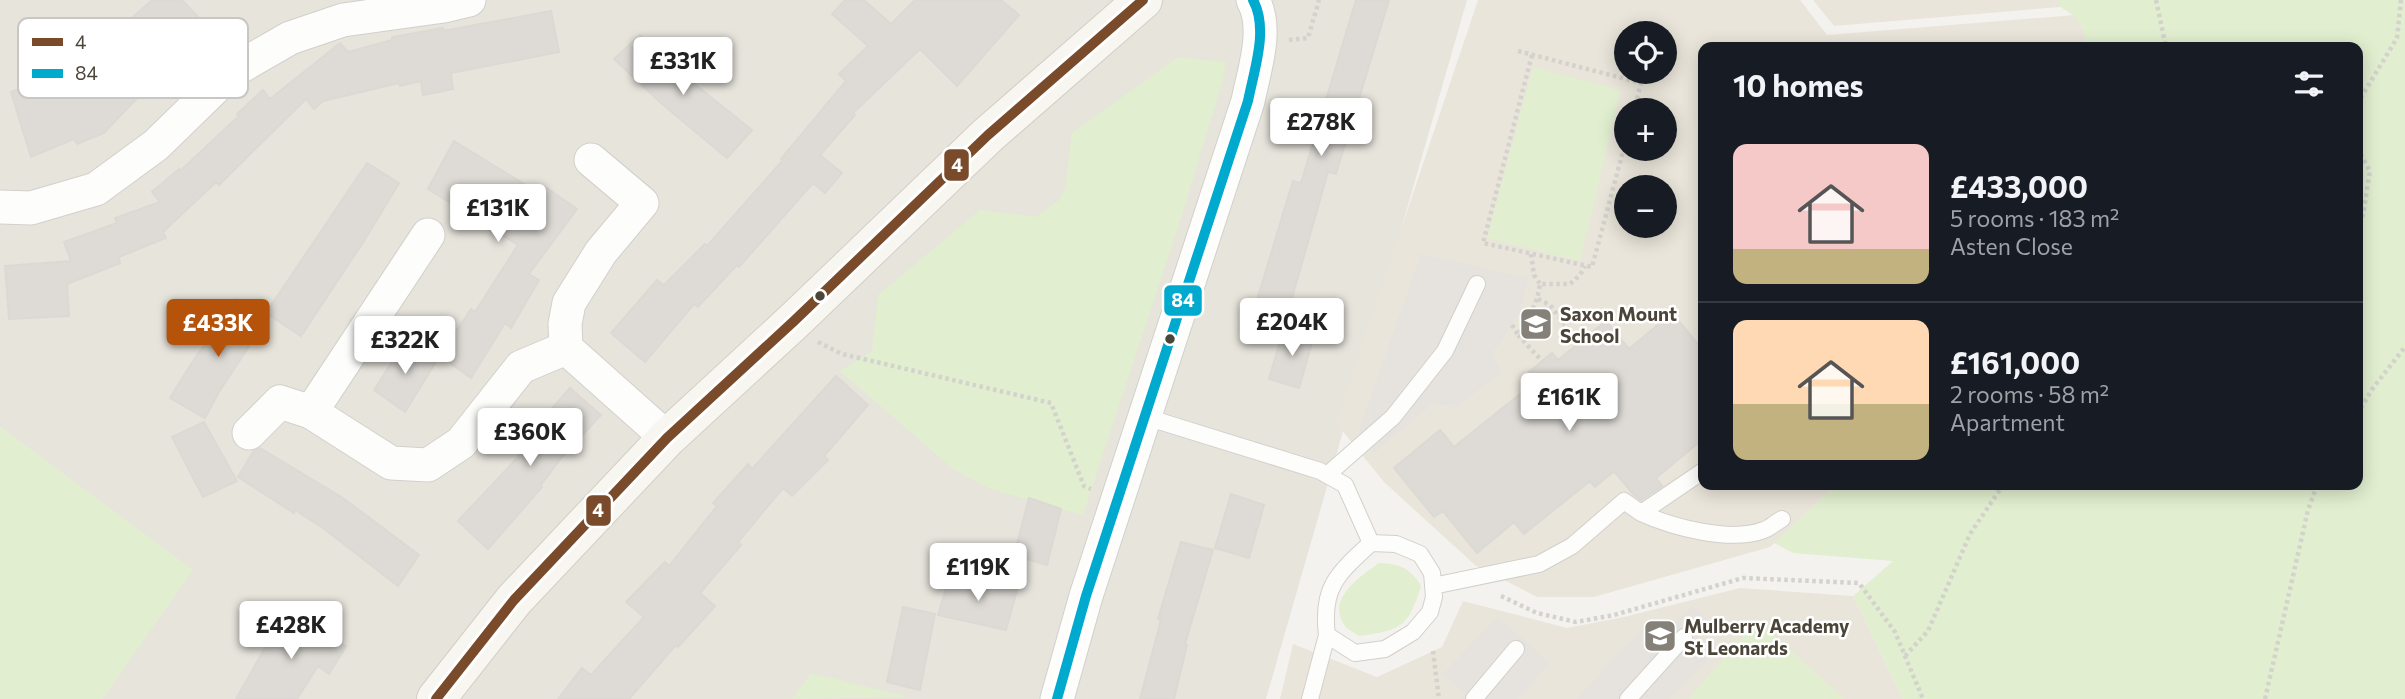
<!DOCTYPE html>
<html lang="en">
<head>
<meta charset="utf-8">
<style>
  :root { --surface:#171b24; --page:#20242c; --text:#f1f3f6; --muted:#9ea1a6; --line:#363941; --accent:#b45309 }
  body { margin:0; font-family:Commissioner,sans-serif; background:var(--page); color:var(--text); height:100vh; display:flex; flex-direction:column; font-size:26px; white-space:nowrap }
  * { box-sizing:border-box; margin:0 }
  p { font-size:23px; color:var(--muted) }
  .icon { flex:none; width:38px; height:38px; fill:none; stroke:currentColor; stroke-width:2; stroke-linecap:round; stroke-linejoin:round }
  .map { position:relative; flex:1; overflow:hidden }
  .drawer { position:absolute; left:1698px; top:42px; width:665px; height:448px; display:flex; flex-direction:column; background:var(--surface); border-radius:14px; box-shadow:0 4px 18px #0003 }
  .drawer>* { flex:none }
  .buttons { position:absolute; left:1614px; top:21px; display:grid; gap:14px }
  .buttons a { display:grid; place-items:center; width:63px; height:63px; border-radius:50%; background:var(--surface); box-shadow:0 4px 18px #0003; font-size:35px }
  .price { position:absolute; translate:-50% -60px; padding:0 16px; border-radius:7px; background:#fff; color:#222; font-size:23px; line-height:46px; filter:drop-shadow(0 2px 4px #0008) }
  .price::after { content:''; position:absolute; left:50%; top:42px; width:21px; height:16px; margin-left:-10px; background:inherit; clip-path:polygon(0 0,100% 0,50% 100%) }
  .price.selected { background:var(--accent); color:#fff }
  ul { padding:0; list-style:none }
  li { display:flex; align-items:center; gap:21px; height:175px; padding:0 35px }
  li+li { border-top:2px solid var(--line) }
  li span { display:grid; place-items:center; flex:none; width:196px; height:140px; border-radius:14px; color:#555 }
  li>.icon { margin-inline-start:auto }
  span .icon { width:84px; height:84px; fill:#fffc; stroke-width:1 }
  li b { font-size:30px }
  h2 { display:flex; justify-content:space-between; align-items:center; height:84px; padding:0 35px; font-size:30px }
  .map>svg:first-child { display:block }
  .residential { fill:#e7e4dc }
  .education { fill:#eae5da; fill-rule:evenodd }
  .green { fill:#e1eecf }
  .parking { fill:#e6e3df }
  .building { fill:#dedbd6; stroke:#dcd9d4; stroke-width:2 }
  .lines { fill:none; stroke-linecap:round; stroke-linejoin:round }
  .lane-casing { stroke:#d2d0cb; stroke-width:18 }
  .street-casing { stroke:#d2d0cb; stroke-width:35 }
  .secondary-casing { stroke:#d3cfc5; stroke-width:40 }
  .path { stroke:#d3d2cc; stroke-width:4.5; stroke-dasharray:3.5 3.5; stroke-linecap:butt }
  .lane { stroke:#fdfdfc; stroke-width:16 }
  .street { stroke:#fdfdfc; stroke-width:33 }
  .secondary { stroke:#f7f6f1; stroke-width:38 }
  .bus-1-casing { stroke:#fff; stroke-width:16 }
  .bus-2-casing { stroke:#fff; stroke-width:16 }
  .bus-1 { stroke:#7a4b2a; stroke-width:10 }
  .bus-2 { stroke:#00a9ce; stroke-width:10 }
  .bus-dot { fill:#4b4439; stroke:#fff; stroke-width:2.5 }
  .labels { text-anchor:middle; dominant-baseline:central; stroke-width:5; stroke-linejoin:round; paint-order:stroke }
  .poi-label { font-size:19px; font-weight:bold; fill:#4b4439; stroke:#fff; text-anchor:start }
  .key { fill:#fff; stroke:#c9c7c4; stroke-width:2 }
  .key-label { font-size:19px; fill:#4b4439 }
  .line-badge { stroke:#fff; stroke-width:2.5 }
  .badge-label { font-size:19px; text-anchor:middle; font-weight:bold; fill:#fff }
</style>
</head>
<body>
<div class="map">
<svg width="2405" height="699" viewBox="0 0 2405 699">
  <rect width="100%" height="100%" fill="#f4f2ee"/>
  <path class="residential" d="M0,0H1467L1266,699H102L192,570L0,427Z"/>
  <path class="education" d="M1478,0H1800L1827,35L2076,15L2085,35L2086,47H1703V485H1836L1770,547L1594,597H1537L1475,565L1384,482L1336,423ZM1626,33H1664V72H1626ZM1626,110H1664V149H1626ZM1626,187H1664V226H1626Z
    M1813,0H2060V7L1834,26Z
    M1740,588L1853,596L1903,699H1280L1293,644L1377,677L1442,647L1463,601L1567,628L1624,617Z"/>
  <path class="green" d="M2060,0H2405V699H1903L1853,596L1893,561L1793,553L1774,543L1836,485H2357V47H2086C2085,27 2078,16 2060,7Z
    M1178,57L1226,62L1223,79L1182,215L1083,515L990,489L953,469L840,371L872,351L878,295L980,210L1036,217L1059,200L1065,189L1072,133Z
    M1533,67L1621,90L1580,261L1487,238Z
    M0,427L193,570L102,699H0Z
    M1379,563C1399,564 1410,567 1421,586C1408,628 1401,630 1359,636C1355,633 1348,630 1345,626C1325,599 1361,576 1379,563Z
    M1757,620L1845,699H1688Z
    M811,673L908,697L792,699Z"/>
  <path class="parking" d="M1421,254L1529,278L1519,315L1492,354L1502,373L1454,408L1434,403L1374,453L1358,432Z
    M1691,606L1713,623L1698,640L1714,653L1669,699H1576L1648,622L1664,635Z
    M1497,616L1550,663L1518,699H1463L1464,692L1442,675Z"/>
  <path class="building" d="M152,0H182L210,30L165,73L163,71L104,133L77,144L74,139L31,157L11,92L34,84L69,78L97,56L124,25Z
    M845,0H864L891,24L915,0H1001L1019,15L957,86L920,49L853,113L855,115L820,155L842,173L825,193L813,183L739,267L737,265L698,307L694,304L645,362L611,333L657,280L664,285L705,244L707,246L783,160L781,159L846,81L839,74L868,46L832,14Z
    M1356,0H1389L1336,174L1328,172L1286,319L1254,310L1293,181L1301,183Z
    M551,11L559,52L451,73L453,89L423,95L421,81L400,86L399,83L323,101L314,109L306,99L219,185L216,182L163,232L166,238L119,257L120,263L67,284L69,316L9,319L5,266L71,261L64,242L117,223L115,218L160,202L152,192L179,169L180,171L239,116L237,114L263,90L270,99L340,43L348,52L392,40V37L443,28V31Z
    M640,35L687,78L752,130L727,158L661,103L614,59Z
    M454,141L540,194L545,187L577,209L529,274L539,280L511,328L505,323L471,378L440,356L471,309L475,312L518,245L428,189Z
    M367,163L399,183L364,241L301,336L266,313Z
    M237,299L267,319L219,392L205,418L170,398L193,361Z
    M1672,313L1703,350V439L1656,478L1662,486L1641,500L1634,495L1614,471L1595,487L1590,481L1524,534L1514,522L1477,553L1443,511L1434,517L1394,468L1440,430L1454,447L1535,382L1528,373L1552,353L1558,360L1606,321L1629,349Z
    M1284,328L1314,336L1299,388L1269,379Z
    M406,340L437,360L405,412L374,390Z
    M836,376L868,405L824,456L828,460L792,496L783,488L738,542L741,545L700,593L715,606L678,647L676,645L629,699H558L582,668L591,675L644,617L626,602L665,562L669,566L717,506L713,503L748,464L752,469Z
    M570,388L601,415L562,457L541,485L542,487L488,549L458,521L519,456L514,451Z
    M204,422L237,481L203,497L172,437Z
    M260,448L343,498L419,555L398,586L323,528L295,510L294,513L238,477L253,452Z
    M1231,494L1264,505L1249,558L1215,548Z
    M1029,498L1061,509L1047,565L1014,555Z
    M1181,542L1213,550L1185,644L1187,645L1174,699H1140L1161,620L1158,619Z
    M950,575L1017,590L1006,630L938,615Z
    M903,607L935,614L920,690L887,682Z
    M286,611L346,646L329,674L318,666L297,699H236Z"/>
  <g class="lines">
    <defs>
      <path id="lane" d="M1146,417L1320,471L1345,485L1371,543
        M1327,475L1393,417L1445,351L1477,284
        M1641,513C1672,527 1730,543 1764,530C1770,528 1776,522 1782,519
        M1371,543L1396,544L1420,554L1432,573L1434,597L1430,612L1413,632L1385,649L1355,653L1327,635C1321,588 1337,574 1371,543Z
        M1433,586L1539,564L1572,546L1624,501L1641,513L1703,471
        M1310,699L1327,635
        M1474,699L1516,649
        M1628,699L1684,637"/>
      <path id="street" d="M0,207L31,208L96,189L156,145L231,72L290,38L343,20L444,6L469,0
        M566,348L667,438
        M311,412L391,463L428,465L461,443L521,367L566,348L565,324L569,303L601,252L642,203L591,160
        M249,433L280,402L311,412L428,235
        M1057,699L1086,596L1248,101C1254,70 1269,29 1253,0"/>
      <path id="secondary" d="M436,699L514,600L667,438L794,321L988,135L1143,0"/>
    </defs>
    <use href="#lane" class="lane-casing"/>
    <use href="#street" class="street-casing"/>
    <use href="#secondary" class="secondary-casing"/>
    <path class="path" d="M2156,0L2166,47
      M1289,40L1308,38L1319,0
      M1518,51L1641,83L1634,110
      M1532,55L1483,243L1592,267L1626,140
      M2357,104L2397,38L2401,0
      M2357,148L2370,171L2363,215L2357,222
      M1531,254L1534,275L1540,284
      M1538,299L1550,305L1579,343
      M1512,325L1518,335C1529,317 1537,305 1540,284H1570L1580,275L1585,266
      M1518,335L1542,361
      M818,342L842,354L1051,403L1084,486L1091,489
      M2357,414L2373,388L2405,347
      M1501,596L1537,613L1576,622L1614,615L1743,578L1859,583L1895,632L1923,699
      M1433,651L1439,699
      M1905,656L1928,631L1970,534L2003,485
      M2265,699L2308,510L2317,485"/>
    <use href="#lane" class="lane"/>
    <use href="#street" class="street"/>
    <use href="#secondary" class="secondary"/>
    <defs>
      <path id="bus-1" d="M436,699L514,600L667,438L794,321L988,135L1143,0"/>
      <path id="bus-2" d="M1057,699L1086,596L1248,101C1254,70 1269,29 1253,0"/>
    </defs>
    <use href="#bus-1" class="bus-1-casing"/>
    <use href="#bus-2" class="bus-2-casing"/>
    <use href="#bus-1" class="bus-1"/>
    <use href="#bus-2" class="bus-2"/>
  </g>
  <defs>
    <symbol id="school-square" viewBox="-11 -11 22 22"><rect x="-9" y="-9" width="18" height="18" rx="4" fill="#868178" stroke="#fff"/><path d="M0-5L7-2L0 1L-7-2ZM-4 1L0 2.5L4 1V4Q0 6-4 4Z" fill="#fff"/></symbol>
  </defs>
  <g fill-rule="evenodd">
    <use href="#school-square" x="1517" y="305" width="38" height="38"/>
    <use href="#school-square" x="1641" y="617" width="38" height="38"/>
  </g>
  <g class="bus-dot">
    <circle cx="820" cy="296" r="6"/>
    <circle cx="1170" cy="339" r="6"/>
  </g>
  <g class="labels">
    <g class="poi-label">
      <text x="1560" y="313">Saxon Mount<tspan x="1560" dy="22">School</tspan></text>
      <text x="1684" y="625">Mulberry Academy<tspan x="1684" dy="22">St Leonards</tspan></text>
    </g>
  </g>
  <rect x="18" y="18" width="230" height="80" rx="10" class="key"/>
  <rect x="32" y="38" width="31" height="8" fill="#7a4b2a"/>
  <rect x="32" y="69" width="31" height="9" fill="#00a9ce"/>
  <g class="key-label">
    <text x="75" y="49">4</text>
    <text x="75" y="80">84</text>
  </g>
  <g class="line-badge">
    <rect x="943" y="148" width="27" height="34" rx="7" fill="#7a4b2a"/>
    <rect x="1163" y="284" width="40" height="33" rx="7" fill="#00a9ce"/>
    <rect x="585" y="494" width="27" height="33" rx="7" fill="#7a4b2a"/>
  </g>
  <g class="badge-label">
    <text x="957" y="172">4</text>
    <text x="1183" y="307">84</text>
    <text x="598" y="517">4</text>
  </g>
</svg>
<div class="buttons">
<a><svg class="icon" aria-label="locate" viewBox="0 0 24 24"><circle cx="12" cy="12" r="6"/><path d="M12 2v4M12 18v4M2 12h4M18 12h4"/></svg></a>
<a>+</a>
<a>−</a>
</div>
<b class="price" style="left:683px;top:97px">£331K</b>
<b class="price" style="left:1321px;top:158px">£278K</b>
<b class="price" style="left:498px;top:244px">£131K</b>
<b class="price" style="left:1292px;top:358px">£204K</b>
<b class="price selected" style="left:218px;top:359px">£433K</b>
<b class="price" style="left:405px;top:376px">£322K</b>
<b class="price" style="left:1569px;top:433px">£161K</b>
<b class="price" style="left:530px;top:468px">£360K</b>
<b class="price" style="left:978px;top:603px">£119K</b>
<b class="price" style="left:291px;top:661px">£428K</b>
<section class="drawer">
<h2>10 homes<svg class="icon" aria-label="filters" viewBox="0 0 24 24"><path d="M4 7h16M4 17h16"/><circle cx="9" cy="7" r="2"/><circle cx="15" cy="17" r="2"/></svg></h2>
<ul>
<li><span style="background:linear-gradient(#f6c9c9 75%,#c2b280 0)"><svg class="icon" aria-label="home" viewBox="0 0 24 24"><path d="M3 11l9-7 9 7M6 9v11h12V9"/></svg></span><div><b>£433,000</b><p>5 rooms · 183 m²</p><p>Asten Close</p></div></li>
<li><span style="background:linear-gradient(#ffd9b3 60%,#c2b280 0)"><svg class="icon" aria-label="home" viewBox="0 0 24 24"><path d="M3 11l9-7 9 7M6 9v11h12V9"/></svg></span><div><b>£161,000</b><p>2 rooms · 58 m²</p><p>Apartment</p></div></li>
</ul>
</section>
</div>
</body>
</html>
